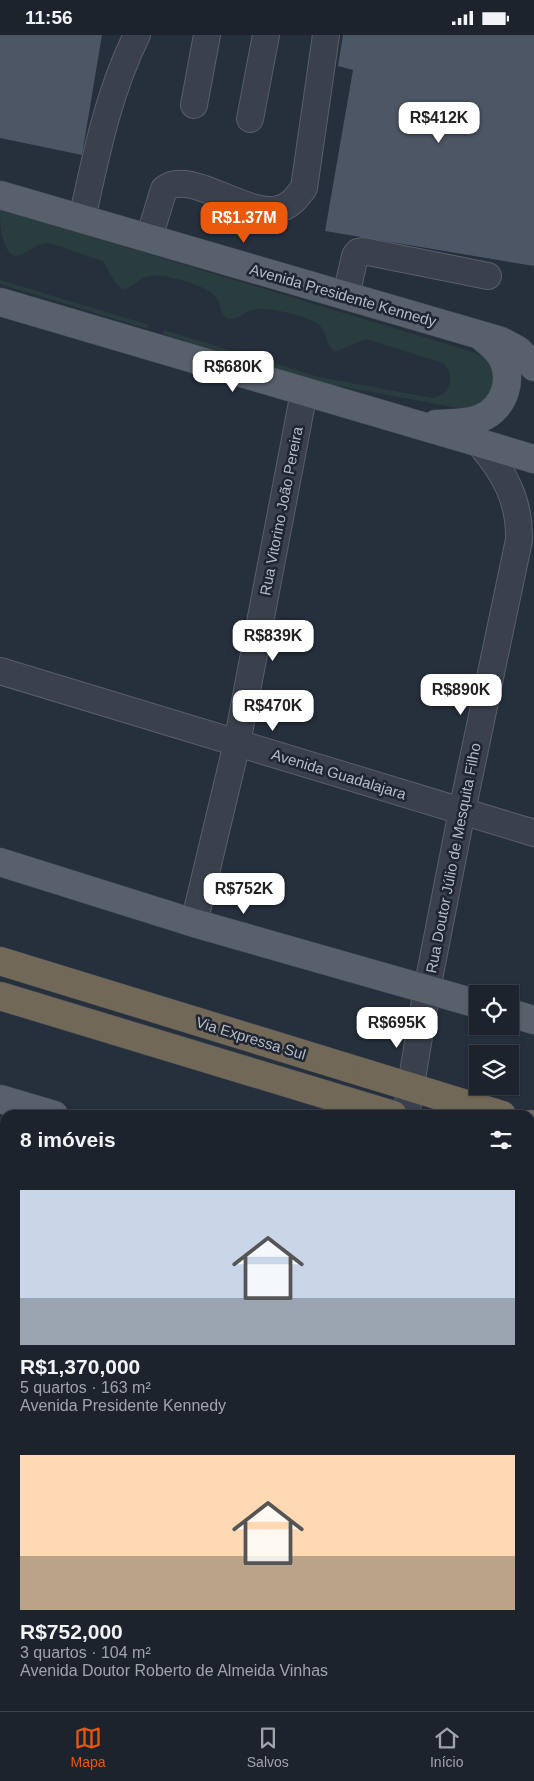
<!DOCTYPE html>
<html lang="pt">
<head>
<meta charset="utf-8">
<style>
  :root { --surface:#1c232d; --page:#292f39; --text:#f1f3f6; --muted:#a0a4aa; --line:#3a4049; --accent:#ea580c }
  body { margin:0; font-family:Helvetica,sans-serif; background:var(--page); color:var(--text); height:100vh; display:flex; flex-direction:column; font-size:19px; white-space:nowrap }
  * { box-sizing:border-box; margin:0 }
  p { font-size:16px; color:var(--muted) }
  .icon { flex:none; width:28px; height:28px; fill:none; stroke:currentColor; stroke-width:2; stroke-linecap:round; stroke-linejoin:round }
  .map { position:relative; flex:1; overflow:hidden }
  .side { position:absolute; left:0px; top:1075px; width:535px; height:601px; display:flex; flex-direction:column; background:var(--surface); border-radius:15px 15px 0 0; box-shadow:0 1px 4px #0004,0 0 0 1px var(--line) }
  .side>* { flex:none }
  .buttons { position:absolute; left:469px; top:950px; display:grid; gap:10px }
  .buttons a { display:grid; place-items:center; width:50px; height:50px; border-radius:0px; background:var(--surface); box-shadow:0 1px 4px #0004,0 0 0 1px var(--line); font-size:25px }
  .price { position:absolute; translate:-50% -42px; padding:0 11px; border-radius:10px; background:#fff; color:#222; font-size:16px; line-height:32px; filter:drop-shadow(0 1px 2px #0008) }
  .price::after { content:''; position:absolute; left:50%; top:30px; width:15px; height:11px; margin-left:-8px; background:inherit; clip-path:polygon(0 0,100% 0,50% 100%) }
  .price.current { background:var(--accent); color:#fff }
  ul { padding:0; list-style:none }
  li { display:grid; align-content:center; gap:10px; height:265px; padding:0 20px }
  li span { display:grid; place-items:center; height:155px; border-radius:0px; color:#555 }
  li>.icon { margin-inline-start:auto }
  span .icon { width:90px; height:90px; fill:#fffc; stroke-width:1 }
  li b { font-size:21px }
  h2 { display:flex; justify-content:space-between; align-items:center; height:60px; padding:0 20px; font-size:21px }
  .status { display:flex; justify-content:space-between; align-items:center; height:35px; padding:0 25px; background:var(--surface); direction:ltr }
  .status svg { height:14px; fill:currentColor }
  .tabs { display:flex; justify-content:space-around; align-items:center; height:70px; border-top:1px solid var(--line); background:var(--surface); font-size:14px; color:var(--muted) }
  .tabs a { display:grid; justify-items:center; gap:2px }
  .tabs .current { color:var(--accent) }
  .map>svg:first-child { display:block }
  .green { fill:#293c3e }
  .building { fill:#4d5665 }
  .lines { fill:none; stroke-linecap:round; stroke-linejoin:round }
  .minor-casing { stroke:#585f6a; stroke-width:28 }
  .major-casing { stroke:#434a55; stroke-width:29 }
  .highway-casing { stroke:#454c57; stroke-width:29 }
  .minor { stroke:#3a414c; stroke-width:26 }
  .major { stroke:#58606c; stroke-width:28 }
  .highway { stroke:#716858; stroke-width:28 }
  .highway-bridge-casing { stroke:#454c57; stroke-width:29; stroke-linecap:butt }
  .highway-bridge { stroke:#716858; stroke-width:28 }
  .labels { text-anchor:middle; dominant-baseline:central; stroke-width:5; stroke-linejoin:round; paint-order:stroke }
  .street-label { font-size:15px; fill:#b6bcc7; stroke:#1f2631 }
</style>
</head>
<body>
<div class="status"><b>11:56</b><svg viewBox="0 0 49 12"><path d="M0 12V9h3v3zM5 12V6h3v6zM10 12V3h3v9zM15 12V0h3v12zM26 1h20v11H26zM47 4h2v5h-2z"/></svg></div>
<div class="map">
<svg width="534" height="1676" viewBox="0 0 534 1676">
  <rect width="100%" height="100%" fill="#262f3c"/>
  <path class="green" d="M0,174L476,318C505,333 494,372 463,374L317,347L163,299L164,295L319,342L433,363L445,358C452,348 452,338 443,328L366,304L335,317C326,311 327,295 317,288C304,281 267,271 253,275C244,277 238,285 228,284C219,279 222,269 215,261C207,251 163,238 150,241C142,242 134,249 126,254C113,254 111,234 102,226L50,208C35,207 27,221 13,221C1,212 0,188 0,174Z
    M0,245L149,290L148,294L0,249Z"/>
  <path class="building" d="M0,0H102L82,120L0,103Z
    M343,0H534V231L325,196L353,35L338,31Z"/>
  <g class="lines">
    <defs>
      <path id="minor" d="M194,70L207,0
        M250,84L266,0
        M82,184C96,121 108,58 137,0
        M149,203L164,154C190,133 245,182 278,174C290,172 297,162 304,153L326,0
        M346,261L355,221L358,217L363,216L488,241
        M0,636L534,798
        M194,888L237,708L304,357
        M406,1080L427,954L462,776L519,505C520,465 504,437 479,408
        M41,1676L42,1671
        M283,1676L284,1671"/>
      <path id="major" d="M0,160L501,306L518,315L534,332
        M0,267L534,424
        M436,389C450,388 468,389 481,383C505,373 514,343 501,321C496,313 489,308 482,302
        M0,827L194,888L478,969
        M510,978L534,985
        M0,1064L54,1080
        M530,1220L534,1221"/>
      <path id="highway" d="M0,926L368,1039
        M0,961L393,1080
        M479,1073L502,1080
        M530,1089L534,1090
        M530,1122L534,1124"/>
    </defs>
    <use href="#minor" class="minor-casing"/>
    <use href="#major" class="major-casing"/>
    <use href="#highway" class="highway-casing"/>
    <use href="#minor" class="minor"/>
    <use href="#major" class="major"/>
    <use href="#highway" class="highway"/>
    <defs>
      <path id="highway-bridge" d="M368,1039L479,1073"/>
    </defs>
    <use href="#highway-bridge" class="highway-bridge-casing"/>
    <use href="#highway-bridge" class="highway-bridge"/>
  </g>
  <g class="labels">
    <g class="street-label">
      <text transform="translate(343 260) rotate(16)">Avenida Presidente Kennedy</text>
      <text transform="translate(281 476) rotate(-79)">Rua Vitorino João Pereira</text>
      <text transform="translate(339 739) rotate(17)">Avenida Guadalajara</text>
      <text transform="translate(453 823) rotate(-79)">Rua Doutor Júlio de Mesquita Filho</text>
      <text transform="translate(251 1003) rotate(17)">Via Expressa Sul</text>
    </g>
  </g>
</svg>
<div class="buttons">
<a><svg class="icon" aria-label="locate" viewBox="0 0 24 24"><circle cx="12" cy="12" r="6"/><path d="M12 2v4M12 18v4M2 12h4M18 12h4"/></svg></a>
<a><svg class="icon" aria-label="layers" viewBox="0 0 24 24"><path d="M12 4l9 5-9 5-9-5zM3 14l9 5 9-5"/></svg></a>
</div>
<b class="price" style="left:439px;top:109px">R$412K</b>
<b class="price current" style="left:244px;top:209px">R$1.37M</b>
<b class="price" style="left:233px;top:358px">R$680K</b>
<b class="price" style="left:273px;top:627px">R$839K</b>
<b class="price" style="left:461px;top:681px">R$890K</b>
<b class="price" style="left:273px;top:697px">R$470K</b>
<b class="price" style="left:244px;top:880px">R$752K</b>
<b class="price" style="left:397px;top:1014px">R$695K</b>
<section class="side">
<h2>8 imóveis<svg class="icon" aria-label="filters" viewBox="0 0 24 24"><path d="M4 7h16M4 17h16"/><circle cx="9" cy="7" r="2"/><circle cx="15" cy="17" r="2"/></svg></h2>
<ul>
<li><span style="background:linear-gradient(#c9d6e8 70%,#9aa5b1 0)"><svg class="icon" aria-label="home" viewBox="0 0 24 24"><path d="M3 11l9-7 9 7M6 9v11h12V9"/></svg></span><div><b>R$1,370,000</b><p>5 quartos · 163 m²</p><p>Avenida Presidente Kennedy</p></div></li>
<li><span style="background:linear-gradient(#ffd9b3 65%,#b9a48a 0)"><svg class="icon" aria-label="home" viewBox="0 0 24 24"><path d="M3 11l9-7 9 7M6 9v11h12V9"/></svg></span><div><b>R$752,000</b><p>3 quartos · 104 m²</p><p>Avenida Doutor Roberto de Almeida Vinhas</p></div></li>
</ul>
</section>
</div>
<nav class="tabs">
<a class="current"><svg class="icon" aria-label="map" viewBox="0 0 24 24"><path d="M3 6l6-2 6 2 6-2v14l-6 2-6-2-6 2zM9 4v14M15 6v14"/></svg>Mapa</a>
<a><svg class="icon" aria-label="saved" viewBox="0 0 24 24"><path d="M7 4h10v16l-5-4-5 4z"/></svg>Salvos</a>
<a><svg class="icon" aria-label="home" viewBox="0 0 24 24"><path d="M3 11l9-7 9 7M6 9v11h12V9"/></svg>Início</a>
</nav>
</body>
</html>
